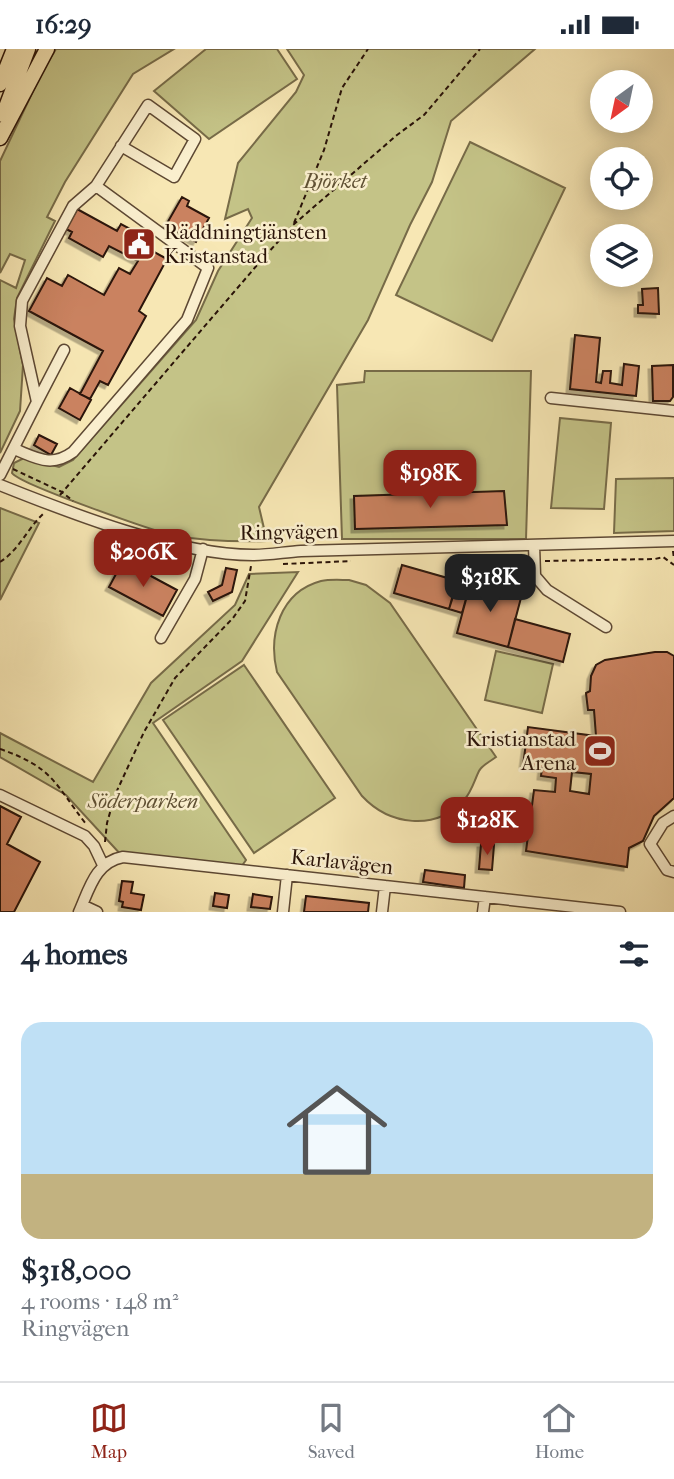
<!DOCTYPE html>
<html lang="en">
<head>
<meta charset="utf-8">
<style>
  :root { --surface:#fff; --page:#f6f6f7; --text:#1f2937; --muted:#747a83; --line:#e0e1e3; --accent:#8f2418 }
  body { margin:0; font-family:"IM FELL French Canon",serif; background:var(--page); color:var(--text); height:100vh; display:flex; flex-direction:column; font-size:26px; white-space:nowrap }
  * { box-sizing:border-box; margin:0 }
  p { font-size:23px; color:var(--muted) }
  .icon { flex:none; width:38px; height:38px; fill:none; stroke:currentColor; stroke-width:2; stroke-linecap:round; stroke-linejoin:round }
  .map { position:relative; height:863px; overflow:hidden }
  .sheet { display:flex; flex-direction:column; background:var(--surface); flex:1 }
  .sheet>* { flex:none }
  .needle { width:46px; rotate:213deg }
  .controls { position:absolute; left:590px; top:21px; display:grid; gap:14px }
  .controls a { display:grid; place-items:center; width:63px; height:63px; border-radius:50%; background:var(--surface); box-shadow:0 4px 18px #0003; font-size:35px }
  .price { position:absolute; translate:-50% -60px; padding:0 16px; border-radius:14px; background:var(--accent); color:#fff; font-size:23px; line-height:46px; filter:drop-shadow(0 2px 4px #0008) }
  .price::after { content:''; position:absolute; left:50%; top:42px; width:21px; height:16px; margin-left:-10px; background:inherit; clip-path:polygon(0 0,100% 0,50% 100%) }
  .price.active { background:#222; color:#fff }
  ul { padding:0; list-style:none }
  li { display:grid; align-content:center; gap:14px; height:371px; padding:0 21px }
  li+li { border-top:2px solid var(--line) }
  li span { display:grid; place-items:center; height:217px; border-radius:21px; color:#555 }
  li>.icon { margin-inline-start:auto }
  span .icon { width:126px; height:126px; fill:#fffc; stroke-width:1 }
  li b { font-size:30px }
  h2 { display:flex; justify-content:space-between; align-items:center; height:84px; padding:0 21px; font-size:30px }
  .status { display:flex; justify-content:space-between; align-items:center; height:49px; padding:0 35px; background:var(--surface); direction:ltr }
  .status svg { height:19px; fill:currentColor }
  .menu { display:flex; justify-content:space-around; align-items:center; height:98px; border-top:2px solid var(--line); background:var(--surface); font-size:19px; color:var(--muted) }
  .menu a { display:grid; justify-items:center; gap:4px }
  .menu .active { color:var(--accent) }
  .map>svg:first-child { display:block }
  .green { fill:#c4c387; stroke:#776b48; stroke-width:2 }
  .building { fill:#ca8260; stroke:#2a1308; stroke-width:2; fill-rule:evenodd; filter:url(#shadow) }
  .lines { fill:none; stroke-linecap:round; stroke-linejoin:round }
  .minor-casing { stroke:#5d4833; stroke-width:13 }
  .highway-casing { stroke:#2a1308; stroke-width:17 }
  .path { stroke:#2a1308; stroke-width:2; stroke-dasharray:5 3.5; stroke-linecap:butt }
  .minor { stroke:#faefce; stroke-width:10 }
  .highway { stroke:#f7e7b4; stroke-width:14 }
  .labels { text-anchor:middle; dominant-baseline:central; stroke-width:5; stroke-linejoin:round; paint-order:stroke }
  .park-label { font-size:21px; font-style:italic; fill:#605134; stroke:#faefce }
  .poi-label { font-size:21px; fill:#2a1308; stroke:#faefce; text-anchor:start }
  .street-label { font-size:21px; fill:#2a1308; stroke:#faefce }
</style>
</head>
<body>
<div class="status"><b>16:29</b><svg viewBox="0 0 49 12"><path d="M0 12V9h3v3zM5 12V6h3v6zM10 12V3h3v9zM15 12V0h3v12zM26 1h20v11H26zM47 4h2v5h-2z"/></svg></div>
<div class="map">
<svg width="674" height="863" viewBox="0 0 674 863">
  <defs>
    <filter id="shadow"><feDropShadow dx="-3.5" dy="3.5" stdDeviation="0" flood-color="#0004"/></filter>
  </defs>
  <rect width="100%" height="100%" fill="#f7e7b4"/>
  <filter id="stains"><feTurbulence type="fractalNoise" baseFrequency=".00286" numOctaves="4"/><feColorMatrix values="0 0 0 0 .2 0 0 0 0 .09 0 0 0 0 .02 0 0 0 .5 -.17"/></filter>
  <radialGradient id="worn" r=".72"><stop offset=".6" stop-color="#630" stop-opacity="0"/><stop offset="1" stop-color="#630" stop-opacity=".3"/></radialGradient>
  <path class="green" d="M56,0H174L133,25L65,133L47,168L55,172L17,249L14,270L23,316L20,362L0,404V231L16,239L25,211L10,205L0,224V112L43,21Z
    M206,0H277L297,30L209,90L154,42Z
    M287,0H535L451,72L432,133L410,176L368,271L259,458L267,492C237,493 206,492 176,487C156,483 19,435 12,424L14,414L24,409L59,418L73,411L196,271L218,222L252,169L248,160L225,170L238,114L296,43L304,26Z
    M470,93L565,139L492,292L396,246Z
    M365,322H531L526,490H342L337,336L364,333Z
    M560,369L611,374L604,460L551,459Z
    M674,429V482L614,484L616,430Z
    M0,459L39,474L0,551Z
    M298,523L242,612L153,674L246,811L239,821L123,808L66,746L0,708V684L93,733L151,634L235,556L249,525Z
    M349,531L366,536L390,554L496,708C491,712 482,716 479,722C474,732 472,742 464,751C435,783 389,776 362,747L277,623C268,586 280,543 321,532C330,530 341,531 349,531Z
    M496,602L553,615L542,664L485,651Z
    M244,616L335,749L254,804L163,671Z"/>
  <path class="building" d="M182,148L189,152L187,157L209,169L196,193L166,176Z
    M77,160L117,182L121,175L149,190L145,198L167,210L139,262L146,267L108,336L100,332L90,350L80,345L103,302L29,262L47,229L62,237L68,226L104,246L119,219L130,225L138,212L109,197L103,208L69,189L72,183L66,180Z
    M658,239L659,265L638,264V256H643L642,240Z
    M575,286L600,289L596,333L601,334L603,322H611L610,334L622,336L624,315L639,317L636,347L570,340Z
    M673,316V348L670,352H653L652,317Z
    M70,339L91,351L80,371L59,359Z
    M39,386L57,395L51,406L34,396Z
    M504,442L507,476L355,480L354,447Z
    M123,512L177,541L163,567L109,538Z
    M402,516L458,532L449,560L394,544Z
    M226,519L237,521L232,543L213,552L208,543L222,536Z
    M458,528L471,532L462,564L449,560Z
    M471,532L522,545L508,598L457,584Z
    M515,570L570,585L563,613L508,598Z
    M655,603H667L674,607V749L654,767L643,792L629,799L627,818L526,802L534,741L555,743L556,729L541,727L542,719L523,717L528,678L596,687L594,661H588L586,644L590,642L591,627L596,616L605,611ZM572,723L591,725L589,745L570,742Z
    M0,757L21,768L7,795L40,813L14,863H0Z
    M481,795L494,796L492,821L479,820Z
    M425,821L465,826L464,839L423,833Z
    M122,832L133,833L131,844L144,846L141,861L122,858L123,853L119,852Z
    M215,844L229,846L227,859L213,857Z
    M253,845L272,848L270,860L251,858Z
    M306,847L369,854L368,863H304Z"/>
  <g class="lines">
    <defs>
      <path id="minor" d="M96,137L148,56L195,90L174,128L121,97
        M551,349L674,362
        M37,353L64,301
        M0,426L37,353L20,277L22,252L73,157L96,137L208,219L187,271L73,403C51,419 37,409 14,400
        M0,436C70,464 177,506 253,506C269,506 285,503 301,502L674,492
        M534,496L535,527L547,541L606,578
        M161,589L195,530L203,500
        M0,746L85,787L94,797L103,816
        M674,767L663,774L650,795L667,821L674,823
        M82,856L97,863
        M79,863C89,841 95,813 123,808L620,863
        M283,863L287,826
        M382,863L385,837
        M483,863L485,848"/>
      <path id="highway" d="M0,35L14,0
        M3,66L28,0
        M0,89L47,0"/>
    </defs>
    <use href="#minor" class="minor-casing"/>
    <use href="#highway" class="highway-casing"/>
    <path class="path" d="M294,174L324,101L342,39L368,0
      M13,420L62,443L73,452
      M60,446L258,215L293,176L397,86L424,66L480,0
      M673,502L674,510
      M483,508L522,511
      M545,512L655,510L663,508L674,516
      M0,513C19,501 27,480 44,464
      M283,515L351,512
      M0,700C53,718 55,735 86,775
      M105,793L107,774L115,746L144,683L175,629L233,569L245,552L251,517"/>
    <use href="#minor" class="minor"/>
    <use href="#highway" class="highway"/>
  </g>
  <defs>
    <symbol id="civic-square" viewBox="-11 -11 22 22"><rect x="-9" y="-9" width="18" height="18" rx="4" fill="#8f2418" stroke="#faefce"/><path d="M-.6-6.5H3V-4.5H.6V-3L4-1V1h2V6H-6V1h2V-1L-.6-3ZM-1.2 2.5V6h2.4V2.5Z" fill="#fff"/></symbol>
    <symbol id="stadium-square" viewBox="-11 -11 22 22"><rect x="-9" y="-9" width="18" height="18" rx="4" fill="#8f2418" stroke="#faefce"/><path d="M0-5a6.5 5 0 1 0 0 10a6.5 5 0 1 0 0-10ZM-3.5-1.8h7v3.6h-7Z" fill="#fff"/></symbol>
  </defs>
  <g fill-rule="evenodd">
    <use href="#civic-square" x="120" y="176" width="38" height="38"/>
    <use href="#stadium-square" x="581" y="683" width="38" height="38"/>
  </g>
  <g class="labels">
    <g class="park-label">
      <text x="335" y="132">Björket</text>
      <text x="143" y="752">Söderparken</text>
    </g>
    <g class="poi-label">
      <text x="164" y="183">Räddningtjänsten<tspan x="164" dy="24">Kristanstad</tspan></text>
      <text x="576" y="690" text-anchor="end">Kristianstad<tspan x="576" dy="24">Arena</tspan></text>
    </g>
    <g class="street-label">
      <text transform="translate(289 483) rotate(-1)">Ringvägen</text>
      <text transform="translate(342 813) rotate(6)">Karlavägen</text>
    </g>
  </g>
  <rect width="100%" height="100%" filter="url(#stains)"/>
  <rect width="100%" height="100%" fill="url(#worn)"/>
</svg>
<div class="controls">
<a><svg class="needle" viewBox="-14 -14 28 28"><path d="M0-13l5 13h-10z" fill="#e53935"/><path d="M0 13l5-13h-10z" fill="#747a83"/></svg></a>
<a><svg class="icon" aria-label="locate" viewBox="0 0 24 24"><circle cx="12" cy="12" r="6"/><path d="M12 2v4M12 18v4M2 12h4M18 12h4"/></svg></a>
<a><svg class="icon" aria-label="layers" viewBox="0 0 24 24"><path d="M12 4l9 5-9 5-9-5zM3 14l9 5 9-5"/></svg></a>
</div>
<b class="price" style="left:430px;top:461px">$198K</b>
<b class="price" style="left:143px;top:540px">$206K</b>
<b class="price active" style="left:490px;top:565px">$318K</b>
<b class="price" style="left:487px;top:808px">$128K</b>
</div>
<section class="sheet">
<h2>4 homes<svg class="icon" aria-label="filters" viewBox="0 0 24 24"><path d="M4 7h16M4 17h16"/><circle cx="9" cy="7" r="2"/><circle cx="15" cy="17" r="2"/></svg></h2>
<ul>
<li><span style="background:linear-gradient(#bfe0f5 70%,#c2b280 0)"><svg class="icon" aria-label="home" viewBox="0 0 24 24"><path d="M3 11l9-7 9 7M6 9v11h12V9"/></svg></span><div><b>$318,000</b><p>4 rooms · 148 m²</p><p>Ringvägen</p></div></li>
</ul>
</section>
<nav class="menu">
<a class="active"><svg class="icon" aria-label="map" viewBox="0 0 24 24"><path d="M3 6l6-2 6 2 6-2v14l-6 2-6-2-6 2zM9 4v14M15 6v14"/></svg>Map</a>
<a><svg class="icon" aria-label="saved" viewBox="0 0 24 24"><path d="M7 4h10v16l-5-4-5 4z"/></svg>Saved</a>
<a><svg class="icon" aria-label="home" viewBox="0 0 24 24"><path d="M3 11l9-7 9 7M6 9v11h12V9"/></svg>Home</a>
</nav>
</body>
</html>
